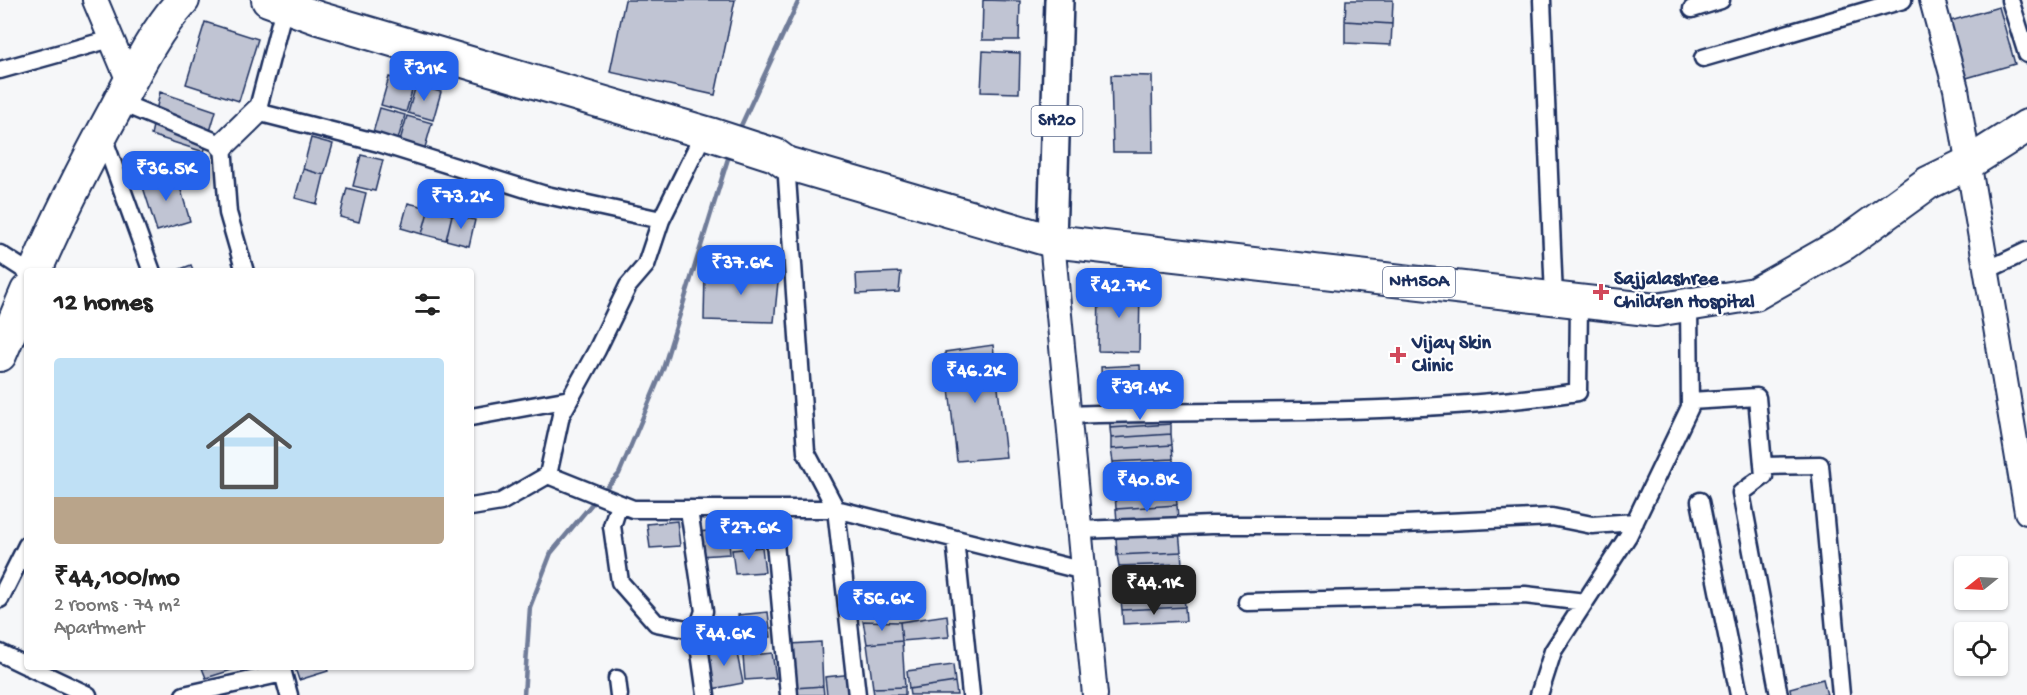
<!DOCTYPE html>
<html lang="en">
<head>
<meta charset="utf-8">
<style>
  :root { --surface:#fff; --page:#f6f6f6; --text:#222; --muted:#767676; --accent:#2563eb }
  body { margin:0; font-family:"Gochi Hand",sans-serif; background:var(--page); color:var(--text); height:100vh; display:flex; flex-direction:column; font-size:22px; white-space:nowrap }
  * { box-sizing:border-box; margin:0 }
  p { font-size:20px; color:var(--muted) }
  .icon { flex:none; width:33px; height:33px; fill:none; stroke:currentColor; stroke-width:2; stroke-linecap:round; stroke-linejoin:round }
  .map { position:relative; flex:1; overflow:hidden }
  .details { position:absolute; left:24px; top:268px; width:450px; height:402px; display:flex; flex-direction:column; background:var(--surface); border-radius:6px; box-shadow:0 2px 4px #0004 }
  .details>* { flex:none }
  .needle { width:39px; rotate:252deg }
  .controls { position:absolute; left:1954px; top:556px; display:grid; gap:12px }
  .controls a { display:grid; place-items:center; width:54px; height:54px; border-radius:6px; background:var(--surface); box-shadow:0 2px 4px #0004; font-size:30px }
  .price { position:absolute; translate:-50% -51px; padding:0 14px; border-radius:12px; background:var(--accent); color:#fff; font-size:20px; line-height:39px; filter:drop-shadow(0 2px 3px #0008) }
  .price::after { content:''; position:absolute; left:50%; top:36px; width:18px; height:14px; margin-left:-9px; background:inherit; clip-path:polygon(0 0,100% 0,50% 100%) }
  .price.selected { background:#222; color:#fff }
  ul { padding:0; list-style:none }
  li { display:grid; align-content:center; gap:12px; height:318px; padding:0 30px }
  li span { display:grid; place-items:center; height:186px; border-radius:6px; color:#555 }
  li>.icon { margin-inline-start:auto }
  span .icon { width:108px; height:108px; fill:#fffc; stroke-width:1 }
  li b { font-size:26px }
  h2 { display:flex; justify-content:space-between; align-items:center; height:72px; padding:0 30px; font-size:26px }
  .map>svg:first-child { display:block }
  .lines { fill:none; stroke-linecap:round; stroke-linejoin:round }
  .stream { stroke:#707c99; stroke-width:4.5 }
  .building { fill:#c0c4d3; stroke:#1b2f5e; stroke-width:1.5 }
  .street-casing { stroke:#1b2f5e; stroke-width:21 }
  .secondary-casing { stroke:#1b2f5e; stroke-width:28 }
  .primary-casing { stroke:#1b2f5e; stroke-width:32 }
  .highway-casing { stroke:#1b2f5e; stroke-width:36 }
  .street { stroke:#fff; stroke-width:16 }
  .secondary { stroke:#fff; stroke-width:24 }
  .primary { stroke:#fff; stroke-width:27 }
  .highway { stroke:#fff; stroke-width:32 }
  .poi-dot { fill:#d1495b; stroke:#fff; stroke-width:2 }
  .labels { text-anchor:middle; dominant-baseline:central; stroke-width:4.5; stroke-linejoin:round; paint-order:stroke }
  .shield { fill:#fff; stroke:#5f6d8e; stroke-width:1.5 }
  .shield-label { font-size:18px; font-weight:bold; fill:#1b2f5e }
  .poi-label { font-size:20px; font-weight:bold; fill:#1b2f5e; stroke:#fff; text-anchor:start }
</style>
</head>
<body>
<div class="map">
<svg width="2027" height="695" viewBox="0 0 2027 695">
  <rect width="100%" height="100%" fill="#f6f7f9"/>
  <filter id="ink" filterUnits="userSpaceOnUse"><feTurbulence type="fractalNoise" baseFrequency=".0167" numOctaves="2"/><feDisplacementMap in="SourceGraphic" scale="12" xChannelSelector="R" yChannelSelector="G"/><feConvolveMatrix kernelMatrix="1 2 1 2 8 2 1 2 1" color-interpolation-filters="sRGB"/></filter>
  <g filter="url(#ink)">
    <g class="lines">
      <path class="stream" d="M739,130L799,0
        M601,493L619,474L663,369L730,152
        M524,695L530,607L551,553L596,499"/>
    </g>
    <path class="building" d="M625,0H735L715,95L610,72Z
      M983,0L1020,1L1019,40H982Z
      M1346,0H1393L1392,24L1345,21Z
      M1999,7L2015,64L1963,79L1947,22Z
      M1345,21L1392,24L1391,45L1345,43Z
      M205,22L258,39L239,101L186,84Z
      M983,51L1020,53L1019,93L981,92Z
      M1111,75L1152,76L1153,152H1113Z
      M389,77L414,84L406,112L381,105Z
      M416,85L441,92L433,120L408,113Z
      M160,92L216,111L204,152L151,135Z
      M380,108L405,115L397,143L372,136Z
      M407,116L432,123L424,151L399,144Z
      M311,138L333,144L324,175L303,169Z
      M361,155L383,160L375,191L353,186Z
      M303,169L324,175L317,204L295,198Z
      M176,173L190,221L157,231L142,184Z
      M347,188L366,193L359,222L340,217Z
      M408,203L429,208L422,234L401,228Z
      M429,208L452,215L446,240L422,234Z
      M452,215L475,220L469,246L446,240Z
      M191,265L194,272H173Z
      M705,272H779L774,322L704,320Z
      M901,272L899,292L857,294L856,274Z
      M1099,286L1140,287L1139,352L1098,351Z
      M993,345L1006,457L957,461L945,352Z
      M1140,365L1142,409L1103,411L1101,367Z
      M1170,413L1171,424L1110,428V417Z
      M1171,424V434L1111,438L1110,428Z
      M1171,434L1172,445L1111,449V438Z
      M1172,445L1173,459L1113,462L1111,449Z
      M1173,459L1174,473L1114,477L1113,462Z
      M1174,473L1177,505L1116,509L1114,477Z
      M1177,505L1178,518L1117,522L1116,509Z
      M677,521L680,546L650,548L647,524Z
      M728,529L730,554L700,556L698,532Z
      M1179,531L1181,552L1117,555L1116,537Z
      M762,547L765,572L735,574L732,550Z
      M1181,552L1182,564L1119,566L1117,555Z
      M1182,564L1183,575L1120,578L1119,566Z
      M1183,575L1184,597L1121,600L1120,578Z
      M1184,597L1185,607L1122,610L1121,600Z
      M1185,607L1186,621L1123,624L1122,610Z
      M768,612L771,637L741,639L738,615Z
      M947,615L949,637L902,641L900,622Z
      M863,621L900,622L902,641L867,644Z
      M902,641L905,687L873,688L867,644Z
      M821,642L823,686L794,688L791,644Z
      M735,644L743,683L712,689L704,651Z
      M772,653L776,678L745,680L743,656Z
      M953,665L955,682L909,689L907,671Z
      M202,668H235V669L206,678Z
      M295,668H327L328,671L299,680Z
      M853,674L852,695H827L825,677Z
      M1823,679L1827,695H1791L1790,688Z
      M955,682L957,695H910L909,689Z
      M823,686L824,695H794V688Z
      M905,687V695H874L873,688Z"/>
    <g class="lines">
      <defs>
        <path id="street" d="M1542,0L1554,298
          M2010,0L2027,54
          M285,4L257,112L379,143L542,194L661,220
          M1692,9L1721,0
          M1703,58L1903,0
          M0,70L111,39
          M119,102L223,145L228,213L245,272
          M102,134L152,272
          M786,163L806,452L836,509L1084,571
          M0,254L28,272
          M1985,271L2027,251
          M1690,401L1757,397L1764,476L1741,493L1779,695
          M1069,415C1238,409 1410,417 1578,392L1579,301
          M471,417L570,399
          M1763,466L1820,465L1841,695
          M548,475L633,509H836L857,695
          M1700,501L1739,695
          M619,504L612,526L620,582L656,623L697,631
          M471,507L501,502L548,475L561,415L597,350L628,286L646,265L661,220L704,133
          M689,510L704,611L697,631L706,695
          M772,510L789,695
          M1080,530L1211,525H1383L1552,517L1592,525L1635,522
          M955,539L971,695
          M0,599L27,545
          M1247,602L1525,595L1585,602
          M0,653L27,666
          M31,668L88,695
          M283,673L289,695
          M617,679L619,695
          M184,695L283,673L281,668
          M1539,695L1553,651L1628,536L1690,407L1689,305"/>
        <path id="secondary" d="M95,0L129,81
          M1932,0L1956,89L2027,512
          M223,145L257,112
          M1052,241L1095,695"/>
        <path id="primary" d="M1052,241L1059,0"/>
        <path id="highway" d="M268,0L318,18L710,134L775,155L786,163L1052,241L1656,310L1755,294L1845,243L1928,183L1967,164L2027,126
          M35,272C59,216 86,163 115,110C135,72 154,32 183,0
          M0,355L27,291"/>
      </defs>
      <use href="#street" class="street-casing"/>
      <use href="#secondary" class="secondary-casing"/>
      <use href="#primary" class="primary-casing"/>
      <use href="#highway" class="highway-casing"/>
      <use href="#street" class="street"/>
      <use href="#secondary" class="secondary"/>
      <use href="#primary" class="primary"/>
      <use href="#highway" class="highway"/>
    </g>
  </g>
  <g class="poi-dot">
    <path d="M1598 283h6v6h6v6h-6v6h-6v-6h-6v-6h6z"/>
    <path d="M1395 346h6v6h6v6h-6v6h-6v-6h-6v-6h6z"/>
  </g>
  <g class="labels">
    <g class="shield">
      <rect x="1031.5" y="106" width="51" height="30" rx="4.5"/>
      <rect x="1383" y="267" width="72" height="30" rx="4.5"/>
    </g>
    <g class="shield-label">
      <text x="1057" y="121">SH20</text>
      <text x="1419" y="282">NH150A</text>
    </g>
    <g class="poi-label">
      <text x="1614" y="280">Sajjalashree<tspan x="1614" dy="23">Children Hospital</tspan></text>
      <text x="1412" y="344">Vijay Skin<tspan x="1412" dy="23">Clinic</tspan></text>
    </g>
  </g>
</svg>
<div class="controls">
<a><svg class="needle" viewBox="-14 -14 28 28"><path d="M0-13l5 13h-10z" fill="#e53935"/><path d="M0 13l5-13h-10z" fill="#767676"/></svg></a>
<a><svg class="icon" aria-label="locate" viewBox="0 0 24 24"><circle cx="12" cy="12" r="6"/><path d="M12 2v4M12 18v4M2 12h4M18 12h4"/></svg></a>
</div>
<b class="price" style="left:424px;top:102px">₹31K</b>
<b class="price" style="left:166px;top:202px">₹36.5K</b>
<b class="price" style="left:461px;top:230px">₹73.2K</b>
<b class="price" style="left:741px;top:296px">₹37.6K</b>
<b class="price" style="left:1119px;top:319px">₹42.7K</b>
<b class="price" style="left:975px;top:404px">₹46.2K</b>
<b class="price" style="left:1140px;top:421px">₹39.4K</b>
<b class="price" style="left:1147px;top:513px">₹40.8K</b>
<b class="price" style="left:749px;top:561px">₹27.6K</b>
<b class="price selected" style="left:1154px;top:616px">₹44.1K</b>
<b class="price" style="left:882px;top:632px">₹56.6K</b>
<b class="price" style="left:724px;top:667px">₹44.6K</b>
<section class="details">
<h2>12 homes<svg class="icon" aria-label="filters" viewBox="0 0 24 24"><path d="M4 7h16M4 17h16"/><circle cx="9" cy="7" r="2"/><circle cx="15" cy="17" r="2"/></svg></h2>
<ul>
<li><span style="background:linear-gradient(#bfe0f5 75%,#b9a48a 0)"><svg class="icon" aria-label="home" viewBox="0 0 24 24"><path d="M3 11l9-7 9 7M6 9v11h12V9"/></svg></span><div><b>₹44,100/mo</b><p>2 rooms · 74 m²</p><p>Apartment</p></div></li>
</ul>
</section>
</div>
</body>
</html>
